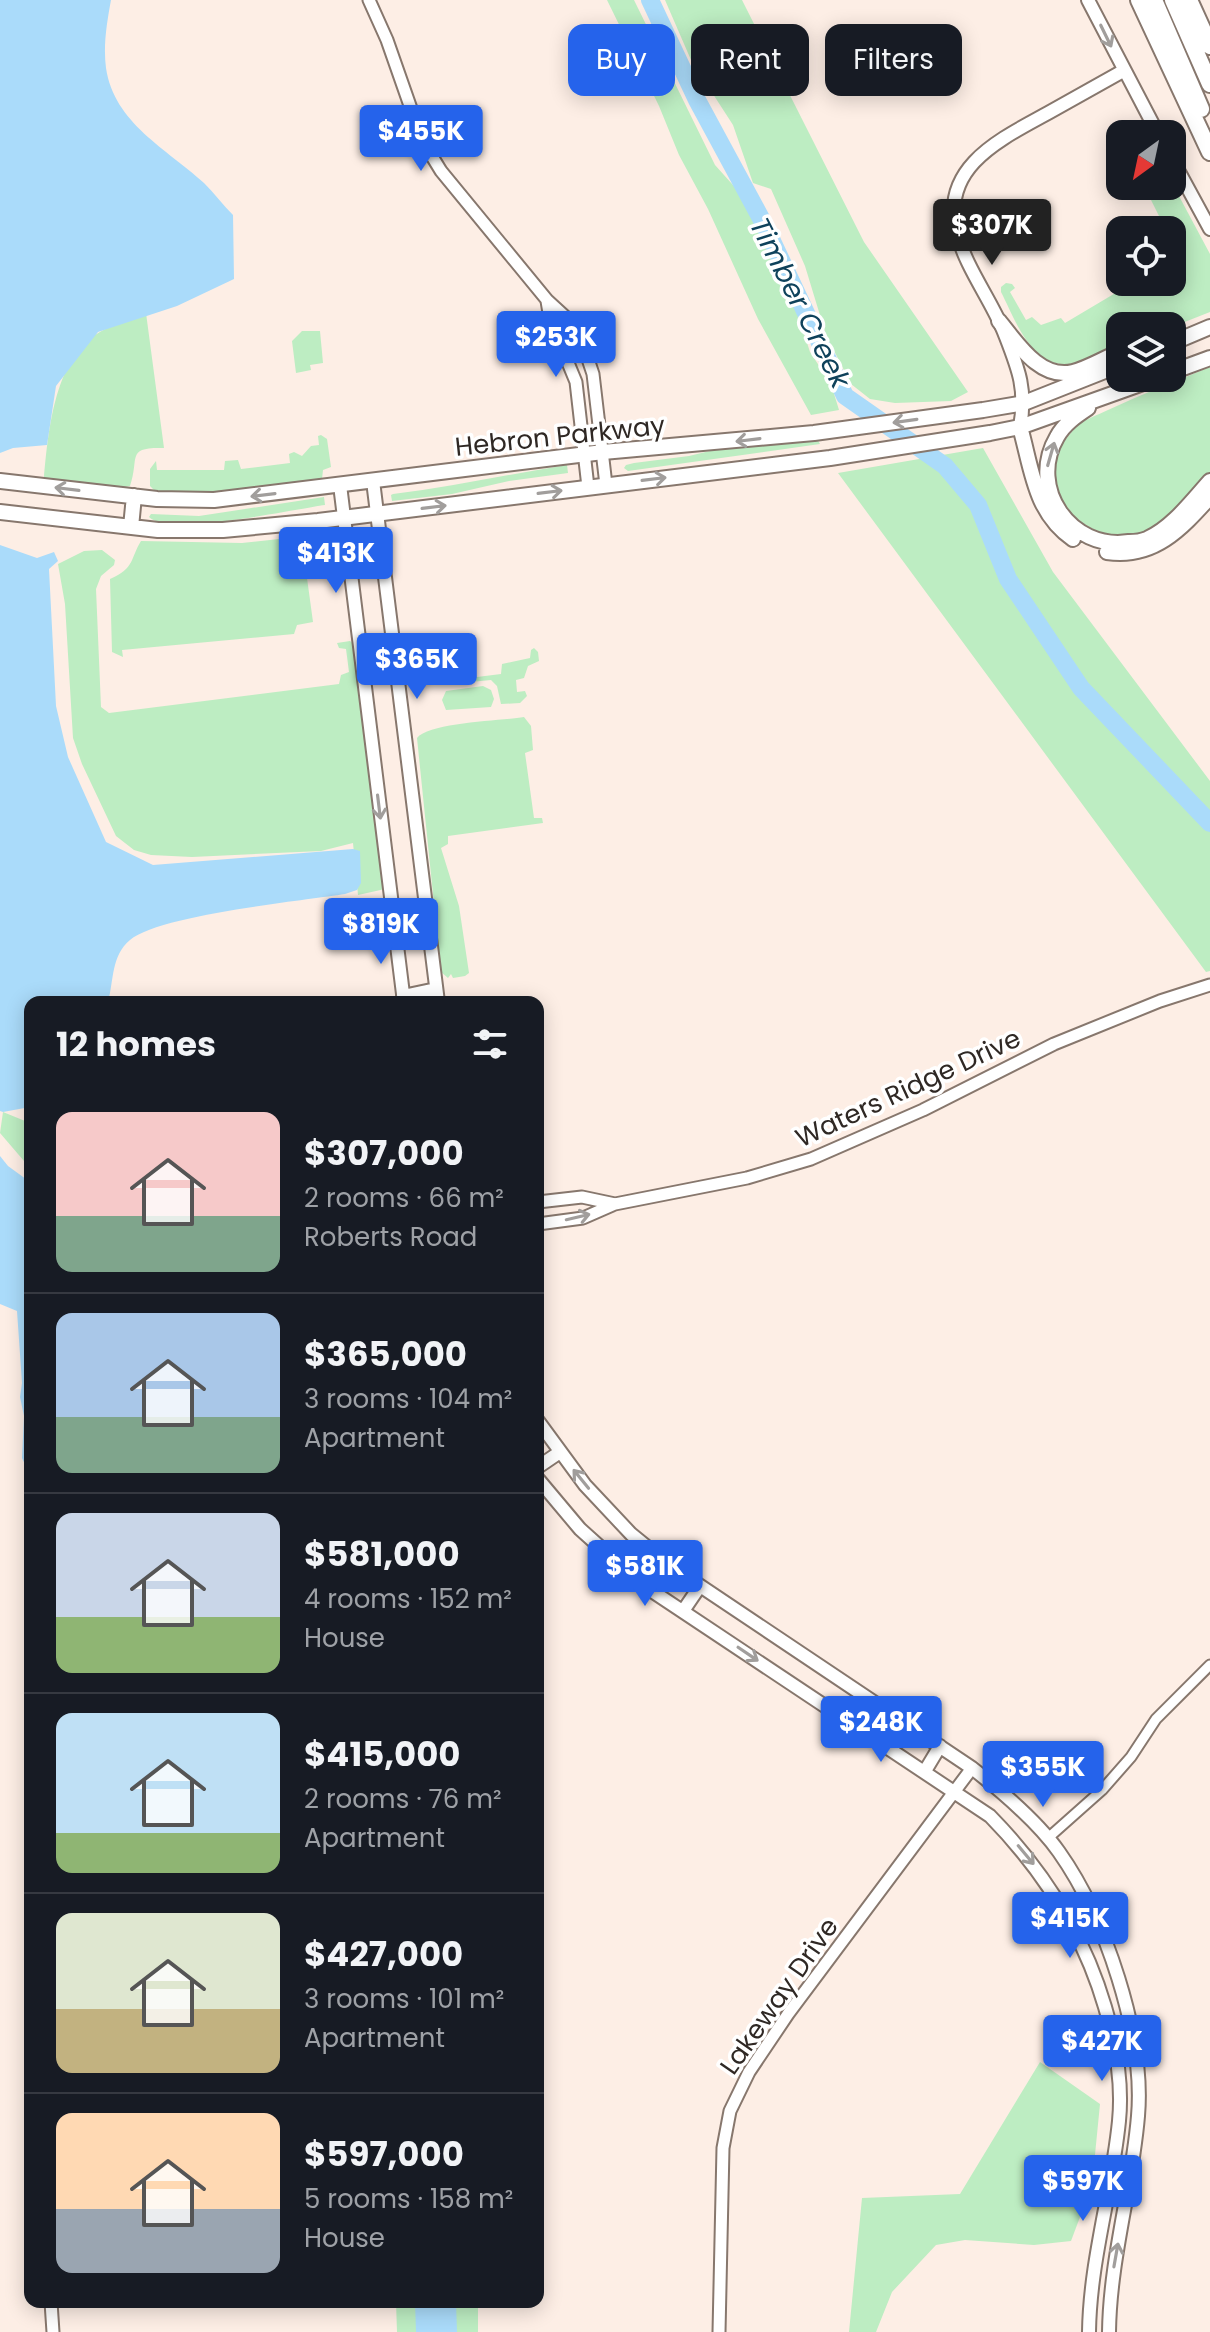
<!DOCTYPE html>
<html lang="en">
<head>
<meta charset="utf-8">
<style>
  :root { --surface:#171b24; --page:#242831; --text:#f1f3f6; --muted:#9ea1a6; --line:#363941; --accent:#2563eb }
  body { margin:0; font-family:Poppins,sans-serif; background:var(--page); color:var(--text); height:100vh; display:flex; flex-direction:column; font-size:30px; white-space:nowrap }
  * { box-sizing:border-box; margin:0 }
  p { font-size:26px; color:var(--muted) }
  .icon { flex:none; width:44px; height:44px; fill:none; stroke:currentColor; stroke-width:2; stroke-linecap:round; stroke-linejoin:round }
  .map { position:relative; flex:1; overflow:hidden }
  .panel { position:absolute; left:24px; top:996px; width:520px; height:1312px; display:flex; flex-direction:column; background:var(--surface); border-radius:16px; box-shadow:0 4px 20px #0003 }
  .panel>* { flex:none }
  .banner { position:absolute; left:568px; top:24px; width:522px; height:72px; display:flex; gap:16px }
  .needle { width:52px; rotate:213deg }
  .fabs { position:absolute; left:1106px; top:120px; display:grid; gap:16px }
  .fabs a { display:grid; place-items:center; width:80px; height:80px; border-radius:16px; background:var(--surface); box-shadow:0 4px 20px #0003; font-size:40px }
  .price { position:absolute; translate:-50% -68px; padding:0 18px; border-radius:8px; background:var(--accent); color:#fff; font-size:26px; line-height:52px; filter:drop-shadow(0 2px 4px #0008) }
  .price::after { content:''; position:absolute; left:50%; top:48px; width:24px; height:18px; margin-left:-12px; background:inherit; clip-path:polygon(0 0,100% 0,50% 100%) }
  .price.on { background:#222; color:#fff }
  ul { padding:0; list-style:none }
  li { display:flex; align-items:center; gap:24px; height:200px; padding:0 32px }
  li+li { border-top:2px solid var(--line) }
  li span { display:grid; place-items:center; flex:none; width:224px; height:160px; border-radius:16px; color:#555 }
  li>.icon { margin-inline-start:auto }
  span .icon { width:96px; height:96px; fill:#fffc; stroke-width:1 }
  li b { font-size:34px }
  h2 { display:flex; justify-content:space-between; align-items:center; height:96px; padding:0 32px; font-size:34px }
  .chip { padding:0 28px; border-radius:16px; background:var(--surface); box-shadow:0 4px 20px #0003; font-size:28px; line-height:72px }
  .chip.on { background:var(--accent); color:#fff }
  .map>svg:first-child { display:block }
  .green { fill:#bdedc2 }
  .water { fill:#aadbfa }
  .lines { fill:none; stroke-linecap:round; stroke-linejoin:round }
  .river { stroke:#aadbfa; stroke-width:18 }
  .minor-casing { stroke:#87776d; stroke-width:13 }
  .tertiary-casing { stroke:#87776d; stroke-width:15 }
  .secondary-casing { stroke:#87776d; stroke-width:16 }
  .primary-casing { stroke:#87776d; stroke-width:18 }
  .motorway-casing { stroke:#87776d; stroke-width:20 }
  .minor { stroke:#fff; stroke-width:9 }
  .tertiary { stroke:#fff; stroke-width:11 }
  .secondary { stroke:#fff; stroke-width:12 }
  .primary { stroke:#fff; stroke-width:14 }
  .motorway { stroke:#fff; stroke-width:16 }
  .oneway { stroke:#a19e9c }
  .labels { text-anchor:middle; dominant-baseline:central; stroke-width:7; stroke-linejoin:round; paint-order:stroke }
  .street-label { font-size:26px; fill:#2f2824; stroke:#fff }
  .water-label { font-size:28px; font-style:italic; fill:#0f425b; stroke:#fff }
</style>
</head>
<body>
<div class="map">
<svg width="1210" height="2332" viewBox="0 0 1210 2332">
  <rect width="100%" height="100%" fill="#fdeee5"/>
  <path class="green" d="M607,0H634L715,165L741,194L763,233L798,315L810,352L831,384L839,410L811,415L758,319L708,209L679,155L659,106Z
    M665,0H742L864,242L968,392L951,401L895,403L870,399L851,384L826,335L805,266L771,189L753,183L733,125L691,60Z
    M1172,183L1210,254V312L1172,327L1120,326V344C1104,350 1078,367 1060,364C1028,359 1014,317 1001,292V287L1006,283L1012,284L1015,288L1010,292L1026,320L1032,317L1041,325L1061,318L1065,323L1134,282H1172V230H1166L1147,192L1140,198L1138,192L1142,186H1172Z
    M146,313L164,448C125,447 140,457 130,486L120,488L44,478C48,434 54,362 95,335C110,325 129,319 146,313Z
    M302,331H320L323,363L310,365L311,370L296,373L292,341Z
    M1210,367V473C1195,491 1172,524 1150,533C1111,548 1057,520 1053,475C1052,457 1064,440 1076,427C1084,419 1098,415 1108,410C1142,394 1176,381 1210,367Z
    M321,435L327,439L331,467L323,470L322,479L239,490L181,493L155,491L150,486V469L156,461L157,470H224L225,461L238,460L241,469L290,463L289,454L294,452L302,456L311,446L319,445L318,436Z
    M816,437L820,444L628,471L624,468L626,465L634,463L689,456L718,449Z
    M983,448L1053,572L1210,781V971L1206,972L838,473Z
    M567,465L568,473L509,481L452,494L392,501L391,495L393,494C452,487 509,474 567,465Z
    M324,497L325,505C295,509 168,537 149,517L151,514L199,516Z
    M316,535L332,536L340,546L333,550L304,556L313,622L297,625L294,634L122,650L123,657L112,652L110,579C135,568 130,559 141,541L242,543Z
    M102,550L115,560L114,565L101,576L96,589L101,707L109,713L339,684L341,675L349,672L346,649L339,648L337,643L350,641L355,645L385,889L358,895L353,843L321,851L192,857L151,855L134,850L116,836L82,764L73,738L65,604L58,564L84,551Z
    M534,648L538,652L539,661L528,666L524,678L516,680L517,692L525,691L527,696L520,703L501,704L497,686L491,680L438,685L437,682L501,674L502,664L530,658L531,650Z
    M483,686L491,690L494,699L491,707L446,710L442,700L446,691Z
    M524,717L531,726L533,750L525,753L534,818H542L543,823L448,836V844L441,848L459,906L469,973L465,976L453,978L451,974L448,978L441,972L417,738C430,722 501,721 524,717Z
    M3,1112L30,1123V1168L0,1133Z
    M1040,2062L1100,2104L1092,2185L1071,2241L1034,2245L965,2240L936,2245L892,2292L876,2332H849L862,2198L960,2194Z
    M396,2302H478V2332H397Z"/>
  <path class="water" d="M0,0H111C107,22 103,45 106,68C114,123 167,149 204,183C214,193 223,205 233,215L234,279L177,306L98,332L56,386L47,445L13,448L0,453Z
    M0,545L37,558L54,552L58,561L49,569L56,706L68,757L106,842L153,865L353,849L360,851L361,883L357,890L345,894C301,901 159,915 130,940C111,956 114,980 108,1002H30V1107L3,1112L0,1111Z
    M0,1156L8,1166L30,1182V1475L22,1458L24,1416L20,1397L22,1383L17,1311L0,1304Z
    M415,2302H456L457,2332H416Z"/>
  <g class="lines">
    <path class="river" d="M650,0L697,100L764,224L845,396L945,466L978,505L1008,579L1081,688L1210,823"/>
    <defs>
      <path id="minor" d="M1048,1838L1102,1790L1131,1757L1156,1719L1210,1665"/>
      <path id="tertiary" d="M369,0L387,40L422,140L441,171L547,300L571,322L582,341L593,374L606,485
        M547,301L550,319L576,382L588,487
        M538,1202L582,1197L615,1204
        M538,1224L583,1218L615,1204L747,1178L811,1159L923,1110L1054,1044L1160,1001L1210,985
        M51,2302L53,2332
        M719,2332L723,2148L730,2111L749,2072L788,2014L972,1768"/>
      <path id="secondary" d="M1088,0L1158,134
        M1172,159L1210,229
        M1020,427C1027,388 1018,368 1004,332C990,298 966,268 957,233C939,167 1001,139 1048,113C1073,99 1098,85 1123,71
        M373,481L438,1002
        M340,485L404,1002
        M403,996L436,989
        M538,1421L585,1485L631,1534L669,1565L972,1768C1000,1790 1038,1822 1059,1852C1105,1917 1145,2036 1138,2116C1132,2189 1110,2258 1109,2332
        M538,1467L560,1452
        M538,1479L580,1529L640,1583L990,1816C1044,1871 1083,1932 1105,2007C1116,2044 1123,2081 1119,2121C1112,2192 1090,2260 1089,2332
        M683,1611L700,1586
        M925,1771L940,1746"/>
      <path id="primary" d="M999,321C1017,343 1040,380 1073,372C1089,368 1104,358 1120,352
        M1172,343L1210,327
        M1172,372L1210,358
        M1088,408C1076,416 1064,424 1057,437C1027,488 1071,551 1129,542C1134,542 1142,541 1147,539C1172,528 1192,501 1210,481
        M1020,427C1032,469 1034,512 1073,539
        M0,481L157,499L214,500L603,452L814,433L983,410L1024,403L1120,365
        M0,512L158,530H223L318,521L830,458L990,433L1020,427L1157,378
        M131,527L134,496
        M1107,552C1154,559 1181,529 1210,497"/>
      <path id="motorway" d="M1139,0L1210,152
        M1154,0L1201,109
        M1173,0L1210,84
        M1189,0L1210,46"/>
    </defs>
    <use href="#minor" class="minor-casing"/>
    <use href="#tertiary" class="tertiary-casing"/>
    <use href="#secondary" class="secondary-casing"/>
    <use href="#primary" class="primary-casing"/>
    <use href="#motorway" class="motorway-casing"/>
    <use href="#minor" class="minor"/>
    <use href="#tertiary" class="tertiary"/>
    <use href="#secondary" class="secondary"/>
    <use href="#primary" class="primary"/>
    <use href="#motorway" class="motorway"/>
  </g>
  <defs><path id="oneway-shaft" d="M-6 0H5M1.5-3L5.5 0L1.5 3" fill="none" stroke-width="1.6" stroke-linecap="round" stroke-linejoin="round" transform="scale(2)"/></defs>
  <g class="oneway">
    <use href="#oneway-shaft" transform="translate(1106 36) rotate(64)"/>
    <use href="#oneway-shaft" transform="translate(905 421) rotate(172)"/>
    <use href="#oneway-shaft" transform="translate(748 440) rotate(173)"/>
    <use href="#oneway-shaft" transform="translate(1051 454) rotate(-74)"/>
    <use href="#oneway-shaft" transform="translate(654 479) rotate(-7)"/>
    <use href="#oneway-shaft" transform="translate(67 489) rotate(-173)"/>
    <use href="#oneway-shaft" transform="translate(550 492) rotate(-7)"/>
    <use href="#oneway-shaft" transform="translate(263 495) rotate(173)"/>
    <use href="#oneway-shaft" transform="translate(434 507) rotate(-7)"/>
    <use href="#oneway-shaft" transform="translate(379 807) rotate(83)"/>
    <use href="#oneway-shaft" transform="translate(578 1217) rotate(-13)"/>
    <use href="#oneway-shaft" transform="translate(581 1479) rotate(-129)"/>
    <use href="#oneway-shaft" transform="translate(748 1654) rotate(34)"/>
    <use href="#oneway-shaft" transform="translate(1026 1855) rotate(50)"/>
    <use href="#oneway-shaft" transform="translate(1116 2255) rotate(-80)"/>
  </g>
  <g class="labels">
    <g class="street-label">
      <text transform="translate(560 436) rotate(-6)">Hebron Parkway</text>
      <text transform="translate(908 1088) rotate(-25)">Waters Ridge Drive</text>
      <text transform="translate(779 1996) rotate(-55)">Lakeway Drive</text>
    </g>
    <g class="water-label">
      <text transform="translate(800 303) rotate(63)">Timber Creek</text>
    </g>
  </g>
</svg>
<div class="fabs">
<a><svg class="needle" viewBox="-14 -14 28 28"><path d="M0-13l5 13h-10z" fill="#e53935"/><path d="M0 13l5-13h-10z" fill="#9ea1a6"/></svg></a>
<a><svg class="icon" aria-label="locate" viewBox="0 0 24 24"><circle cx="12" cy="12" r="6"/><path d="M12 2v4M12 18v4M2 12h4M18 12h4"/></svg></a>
<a><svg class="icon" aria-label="layers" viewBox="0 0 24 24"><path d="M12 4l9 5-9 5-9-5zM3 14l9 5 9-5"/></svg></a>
</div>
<b class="price" style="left:421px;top:173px">$455K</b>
<b class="price on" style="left:992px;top:267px">$307K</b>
<b class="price" style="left:556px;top:379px">$253K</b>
<b class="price" style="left:336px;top:595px">$413K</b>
<b class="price" style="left:417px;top:701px">$365K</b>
<b class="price" style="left:381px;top:966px">$819K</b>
<b class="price" style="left:645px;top:1608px">$581K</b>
<b class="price" style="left:881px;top:1764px">$248K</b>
<b class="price" style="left:1043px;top:1809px">$355K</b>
<b class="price" style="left:1070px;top:1960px">$415K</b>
<b class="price" style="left:1102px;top:2083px">$427K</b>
<b class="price" style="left:1083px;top:2223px">$597K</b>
<div class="banner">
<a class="chip on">Buy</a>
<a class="chip">Rent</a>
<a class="chip">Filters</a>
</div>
<section class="panel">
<h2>12 homes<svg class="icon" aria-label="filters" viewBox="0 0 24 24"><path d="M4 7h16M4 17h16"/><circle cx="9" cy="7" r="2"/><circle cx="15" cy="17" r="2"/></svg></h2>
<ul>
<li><span style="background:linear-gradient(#f6c9c9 65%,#7fa58c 0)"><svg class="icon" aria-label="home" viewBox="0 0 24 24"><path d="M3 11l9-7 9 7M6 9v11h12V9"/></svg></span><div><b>$307,000</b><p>2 rooms · 66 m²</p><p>Roberts Road</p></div></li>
<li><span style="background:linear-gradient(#a9c7e8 65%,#7fa58c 0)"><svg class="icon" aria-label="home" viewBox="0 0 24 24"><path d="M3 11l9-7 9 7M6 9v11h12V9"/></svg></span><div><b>$365,000</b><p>3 rooms · 104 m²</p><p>Apartment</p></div></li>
<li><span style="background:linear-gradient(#c9d6e8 65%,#8fb573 0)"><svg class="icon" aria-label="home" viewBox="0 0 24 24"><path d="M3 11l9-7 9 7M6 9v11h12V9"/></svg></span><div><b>$581,000</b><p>4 rooms · 152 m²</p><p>House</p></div></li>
<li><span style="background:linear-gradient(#bfe0f5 75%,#8fb573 0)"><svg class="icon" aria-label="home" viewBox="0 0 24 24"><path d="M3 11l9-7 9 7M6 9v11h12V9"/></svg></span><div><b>$415,000</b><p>2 rooms · 76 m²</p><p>Apartment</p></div></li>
<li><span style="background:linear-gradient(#dfe7d0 60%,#c2b280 0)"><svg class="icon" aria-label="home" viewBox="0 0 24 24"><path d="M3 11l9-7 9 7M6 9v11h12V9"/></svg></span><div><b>$427,000</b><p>3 rooms · 101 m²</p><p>Apartment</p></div></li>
<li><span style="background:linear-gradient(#ffd9b3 60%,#9aa5b1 0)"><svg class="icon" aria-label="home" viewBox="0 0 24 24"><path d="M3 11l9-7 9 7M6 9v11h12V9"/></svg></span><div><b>$597,000</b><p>5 rooms · 158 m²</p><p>House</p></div></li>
</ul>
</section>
</div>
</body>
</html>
